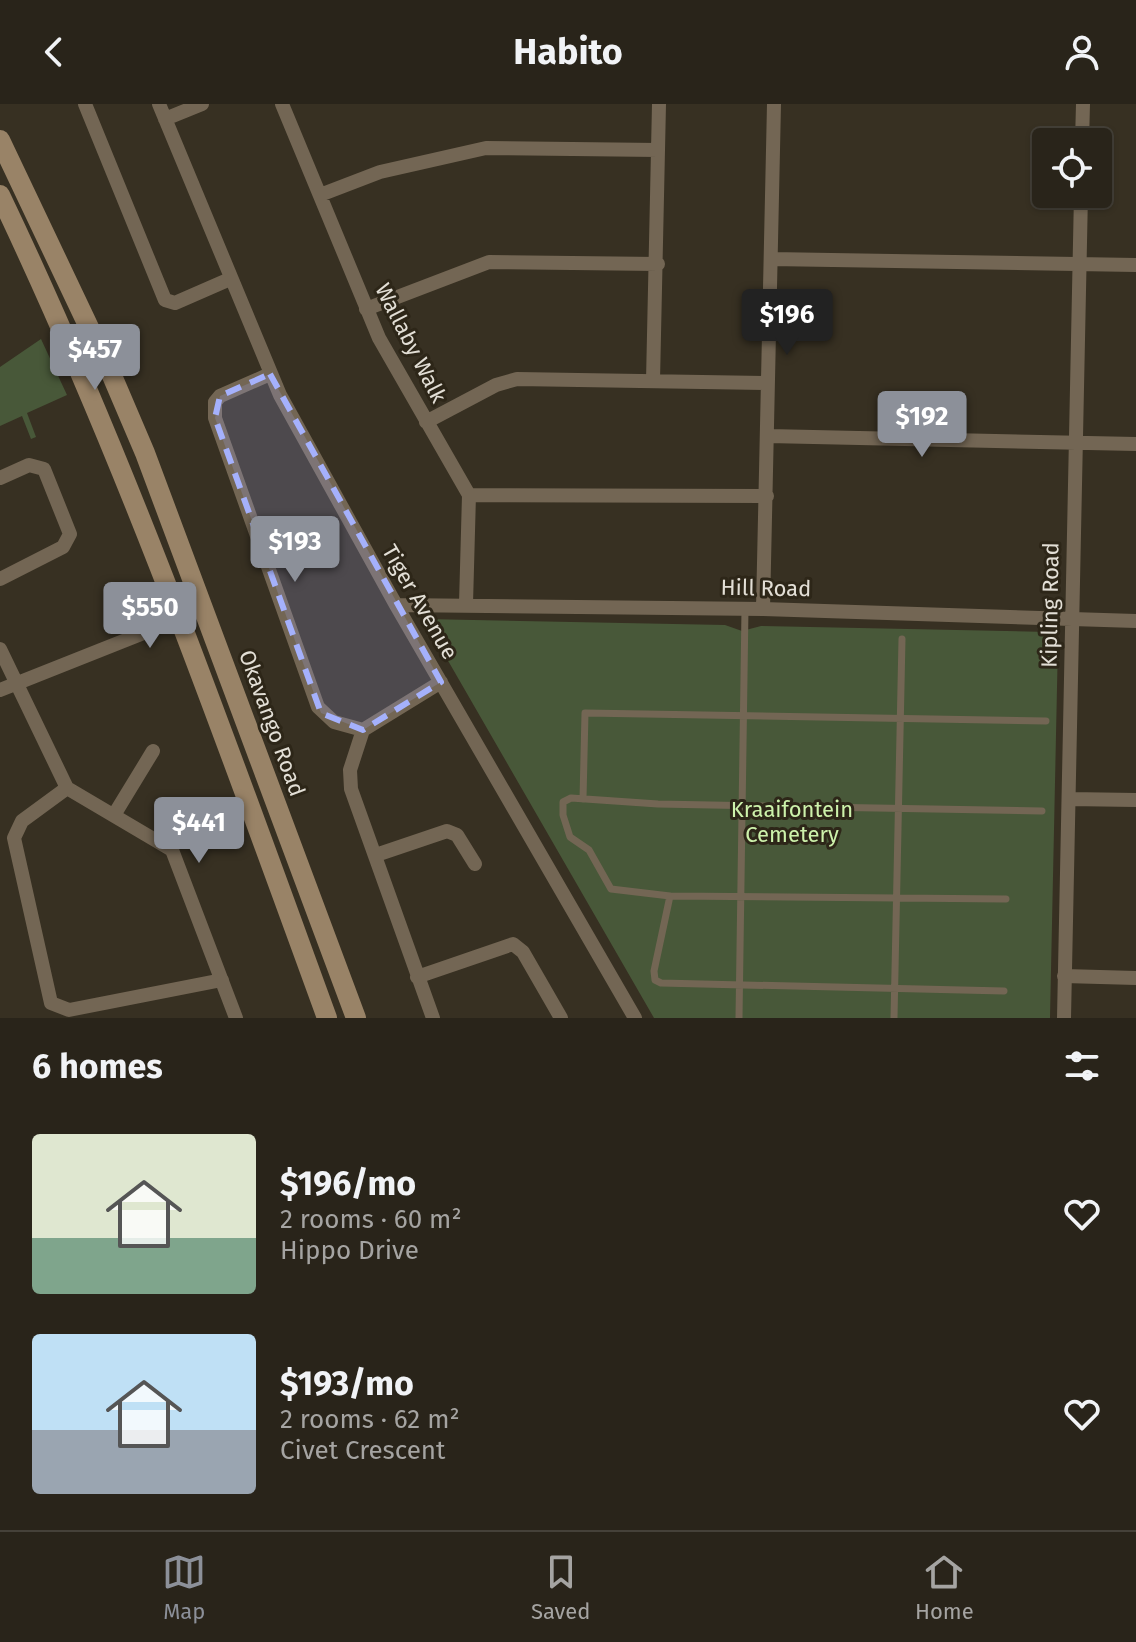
<!DOCTYPE html>
<html lang="en">
<head>
<meta charset="utf-8">
<style>
  :root { --surface:#29241a; --page:#312c23; --text:#f1f3f6; --muted:#a5a4a2; --line:#454139; --accent:#8c9099 }
  body { margin:0; font-family:"Fira Sans",sans-serif; background:var(--page); color:var(--text); height:100vh; display:flex; flex-direction:column; font-size:30px; white-space:nowrap }
  * { box-sizing:border-box; margin:0 }
  p { font-size:26px; color:var(--muted) }
  .icon { flex:none; width:44px; height:44px; fill:none; stroke:currentColor; stroke-width:2; stroke-linecap:round; stroke-linejoin:round }
  .map { position:relative; height:914px; overflow:hidden }
  .side { display:flex; flex-direction:column; background:var(--surface); flex:1 }
  .side>* { flex:none }
  .fabs { position:absolute; left:1032px; top:24px; display:grid; gap:16px }
  .fabs a { display:grid; place-items:center; width:80px; height:80px; border-radius:8px; background:var(--surface); box-shadow:0 2px 6px #0004,0 0 0 2px var(--line); font-size:40px }
  .price { position:absolute; translate:-50% -68px; padding:0 18px; border-radius:8px; background:var(--accent); color:#fff; font-size:26px; line-height:52px; filter:drop-shadow(0 2px 4px #0008) }
  .price::after { content:''; position:absolute; left:50%; top:48px; width:24px; height:18px; margin-left:-12px; background:inherit; clip-path:polygon(0 0,100% 0,50% 100%) }
  .price.on { background:#222; color:#fff }
  ul { padding:0; list-style:none }
  li { display:flex; align-items:center; gap:24px; height:200px; padding:0 32px }
  li span { display:grid; place-items:center; flex:none; width:224px; height:160px; border-radius:8px; color:#555 }
  li>.icon { margin-inline-start:auto }
  span .icon { width:96px; height:96px; fill:#fffc; stroke-width:1 }
  li b { font-size:34px }
  h2 { display:flex; justify-content:space-between; align-items:center; height:96px; padding:0 32px; font-size:34px }
  header { display:flex; justify-content:space-between; align-items:center; height:104px; padding:0 32px; background:var(--surface); font-size:36px; font-weight:700 }
  .dock { display:flex; justify-content:space-around; align-items:center; height:112px; border-top:2px solid var(--line); background:var(--surface); font-size:22px; color:var(--muted) }
  .dock a { display:grid; justify-items:center; gap:4px }
  .dock .on { color:var(--accent) }
  .map>svg:first-child { display:block }
  .green { fill:#485839 }
  .lines { fill:none; stroke-linecap:round; stroke-linejoin:round }
  .lane { stroke:#736654; stroke-width:7 }
  .street { stroke:#736654; stroke-width:14 }
  .secondary { stroke:#998367; stroke-width:20 }
  .marked { fill:#a5b1fc; fill-opacity:0.2; stroke:#a5b1fc; stroke-width:6; stroke-dasharray:16 10; stroke-linejoin:round }
  .labels { text-anchor:middle; dominant-baseline:central; stroke-width:6; stroke-linejoin:round; paint-order:stroke }
  .street-label { font-size:22px; fill:#e3dfd6; stroke:#2d2618 }
  .park-label { font-size:22px; fill:#cdf2ab; stroke:#2d2618 }
</style>
</head>
<body>
<header><svg class="icon" aria-label="back" viewBox="0 0 24 24"><path d="M15 5l-7 7 7 7"/></svg>Habito<svg class="icon" aria-label="person" viewBox="0 0 24 24"><circle cx="12" cy="8" r="4"/><path d="M4 21q1-7 8-7t8 7"/></svg></header>
<div class="map">
<svg width="1136" height="914" viewBox="0 0 1136 914">
  <rect width="100%" height="100%" fill="#373022"/>
  <path class="green" d="M41,235L67,291L27,309L36,333L31,335L22,312L0,322V263Z
    M424,515L725,521L742,527L761,522L1049,528L1058,537L1050,914H654Z"/>
  <g class="lines">
    <path class="lane" d="M583,695L585,609L1046,617
      M670,792L654,867L655,876L661,879L1004,887
      M1006,795L670,792L611,785L589,746L570,733L563,711V698L571,694L658,700L1042,707
      M739,914L745,505
      M894,914L902,535"/>
    <path class="street" d="M85,0L165,196L175,199L230,175
      M159,0L280,291L396,501L635,914
      M282,0L379,234L469,391L466,500
      M165,15L202,0
      M1082,38L1083,0
      M320,91L380,68L486,44L658,46
      M771,155L1136,161
      M366,205L489,158L658,160
      M270,270L220,292L215,298V314L318,603L334,618L363,626L441,578
      M653,277L659,0
      M426,318L496,281L517,275L767,279
      M768,332L1136,340
      M0,374L29,361L44,365L70,430L63,443L0,475
      M469,391L767,392
      M396,501L763,505L1136,517
      M763,505L774,0
      M0,545L67,684L172,746L236,914
      M0,586L204,505
      M363,626L350,666L351,685L433,914
      M67,684L22,717L14,734L51,899L69,906L222,876
      M1069,695L1136,696
      M114,711L153,647
      M376,751L447,727L457,731L475,760
      M1064,872L1136,874
      M417,873L513,840L523,848L561,914
      M1064,914L1081,90"/>
    <path class="secondary" d="M0,36L113,274L145,349L356,914
      M0,91C127,357 226,637 327,914"/>
  </g>
  <path class="marked" d="M270,270L441,578L363,626L321,609L215,314L220,292Z"/>
  <g class="labels">
    <g class="street-label">
      <text transform="translate(411 239) rotate(63)">Wallaby Walk</text>
      <text transform="translate(766 484) rotate(1)">Hill Road</text>
      <text transform="translate(420 498) rotate(60)">Tiger Avenue</text>
      <text transform="translate(1050 501) rotate(-89)">Kipling Road</text>
      <text transform="translate(272 619) rotate(70)">Okavango Road</text>
    </g>
    <g class="park-label">
      <text x="792" y="705">Kraaifontein<tspan x="792" dy="25">Cemetery</tspan></text>
    </g>
  </g>
</svg>
<div class="fabs">
<a><svg class="icon" aria-label="locate" viewBox="0 0 24 24"><circle cx="12" cy="12" r="6"/><path d="M12 2v4M12 18v4M2 12h4M18 12h4"/></svg></a>
</div>
<b class="price on" style="left:787px;top:253px">$196</b>
<b class="price" style="left:95px;top:288px">$457</b>
<b class="price" style="left:922px;top:355px">$192</b>
<b class="price" style="left:295px;top:480px">$193</b>
<b class="price" style="left:150px;top:546px">$550</b>
<b class="price" style="left:199px;top:761px">$441</b>
</div>
<section class="side">
<h2>6 homes<svg class="icon" aria-label="filters" viewBox="0 0 24 24"><path d="M4 7h16M4 17h16"/><circle cx="9" cy="7" r="2"/><circle cx="15" cy="17" r="2"/></svg></h2>
<ul>
<li><span style="background:linear-gradient(#dfe7d0 65%,#7fa58c 0)"><svg class="icon" aria-label="home" viewBox="0 0 24 24"><path d="M3 11l9-7 9 7M6 9v11h12V9"/></svg></span><div><b>$196/mo</b><p>2 rooms · 60 m²</p><p>Hippo Drive</p></div><svg class="icon" aria-label="heart" viewBox="0 0 24 24"><path d="M12 20l-8-8c-3-5 5-10 8-4 3-6 11-1 8 4z"/></svg></li>
<li><span style="background:linear-gradient(#bfe0f5 60%,#9aa5b1 0)"><svg class="icon" aria-label="home" viewBox="0 0 24 24"><path d="M3 11l9-7 9 7M6 9v11h12V9"/></svg></span><div><b>$193/mo</b><p>2 rooms · 62 m²</p><p>Civet Crescent</p></div><svg class="icon" aria-label="heart" viewBox="0 0 24 24"><path d="M12 20l-8-8c-3-5 5-10 8-4 3-6 11-1 8 4z"/></svg></li>
</ul>
</section>
<nav class="dock">
<a class="on"><svg class="icon" aria-label="map" viewBox="0 0 24 24"><path d="M3 6l6-2 6 2 6-2v14l-6 2-6-2-6 2zM9 4v14M15 6v14"/></svg>Map</a>
<a><svg class="icon" aria-label="saved" viewBox="0 0 24 24"><path d="M7 4h10v16l-5-4-5 4z"/></svg>Saved</a>
<a><svg class="icon" aria-label="home" viewBox="0 0 24 24"><path d="M3 11l9-7 9 7M6 9v11h12V9"/></svg>Home</a>
</nav>
</body>
</html>
